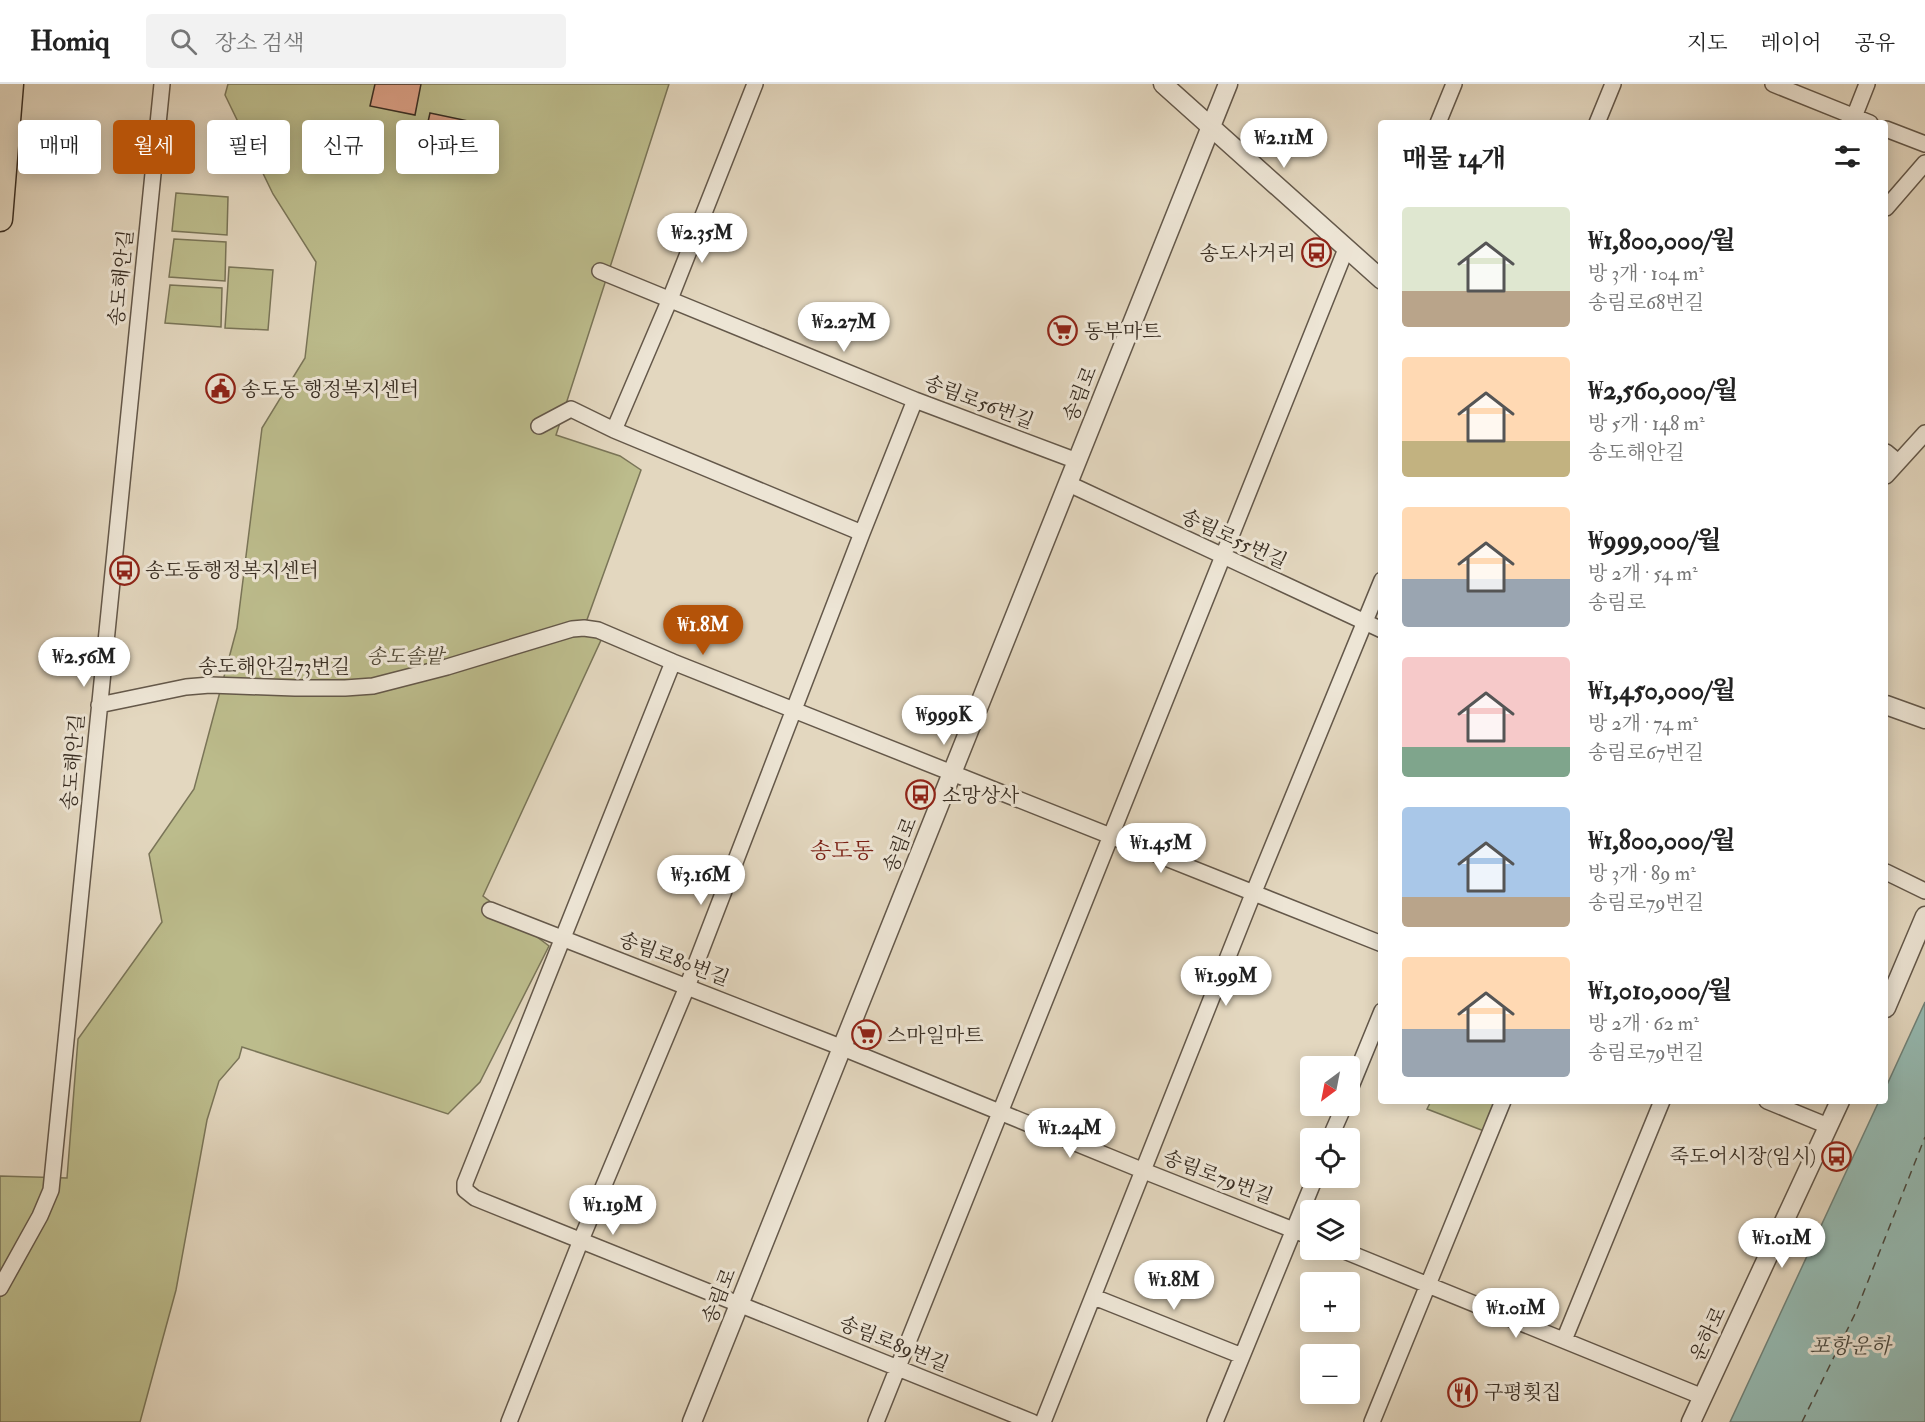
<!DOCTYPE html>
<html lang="ko">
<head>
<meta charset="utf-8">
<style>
  :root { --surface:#fff; --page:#f2f2f2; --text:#222; --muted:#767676; --line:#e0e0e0; --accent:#b45309 }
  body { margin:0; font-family:"IM FELL Double Pica","Noto Serif KR",serif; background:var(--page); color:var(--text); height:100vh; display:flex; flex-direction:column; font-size:22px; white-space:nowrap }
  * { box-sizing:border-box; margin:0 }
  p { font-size:20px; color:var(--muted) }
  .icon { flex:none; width:33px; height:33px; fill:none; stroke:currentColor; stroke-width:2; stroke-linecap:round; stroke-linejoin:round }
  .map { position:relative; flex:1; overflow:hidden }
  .details { position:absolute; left:1378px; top:36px; width:510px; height:984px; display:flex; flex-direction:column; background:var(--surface); border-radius:6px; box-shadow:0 3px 15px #0003 }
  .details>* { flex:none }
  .top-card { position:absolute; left:18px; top:36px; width:570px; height:54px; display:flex; gap:12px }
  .needle { width:39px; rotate:212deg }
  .tools { position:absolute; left:1300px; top:972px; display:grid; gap:12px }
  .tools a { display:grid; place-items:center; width:60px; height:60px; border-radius:6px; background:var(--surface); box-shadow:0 3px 15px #0003; font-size:30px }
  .price { position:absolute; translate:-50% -51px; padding:0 14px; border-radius:21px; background:#fff; color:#222; font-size:20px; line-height:39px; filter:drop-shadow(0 2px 3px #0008) }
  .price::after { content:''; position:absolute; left:50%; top:36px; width:18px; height:14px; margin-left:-9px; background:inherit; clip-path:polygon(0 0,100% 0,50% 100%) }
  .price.active { background:var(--accent); color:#fff }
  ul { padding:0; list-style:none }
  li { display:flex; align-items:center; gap:18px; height:150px; padding:0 24px }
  li span { display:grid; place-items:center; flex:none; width:168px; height:120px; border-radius:6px; color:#555 }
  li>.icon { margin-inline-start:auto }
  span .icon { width:72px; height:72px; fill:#fffc; stroke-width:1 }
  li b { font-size:26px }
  h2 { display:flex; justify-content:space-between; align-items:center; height:72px; padding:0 24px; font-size:26px }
  .tag { padding:0 21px; border-radius:6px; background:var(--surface); box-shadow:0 3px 15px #0003; font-size:21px; line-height:54px }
  .tag.active { background:var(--accent); color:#fff }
  header { display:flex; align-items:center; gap:36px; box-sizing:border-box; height:84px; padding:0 30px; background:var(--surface); border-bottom:2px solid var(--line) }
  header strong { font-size:28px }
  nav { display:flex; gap:33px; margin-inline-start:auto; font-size:21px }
  .search { width:420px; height:54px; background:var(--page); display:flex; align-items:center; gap:15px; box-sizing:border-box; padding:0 21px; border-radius:6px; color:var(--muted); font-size:22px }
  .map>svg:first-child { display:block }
  .green { fill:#bcbc8c; stroke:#7a7558; stroke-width:1.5 }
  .water { fill:#95bab2; stroke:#708279; stroke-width:1.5 }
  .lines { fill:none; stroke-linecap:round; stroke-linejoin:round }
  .ferry { stroke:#4b4a40; stroke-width:1.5; stroke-dasharray:8 6; stroke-linecap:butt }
  .building { fill:#da9f85; stroke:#392e23; stroke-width:1.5 }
  .minor-casing { stroke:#64584a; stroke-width:18 }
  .tertiary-casing { stroke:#64584a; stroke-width:21 }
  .primary-casing { stroke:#392e23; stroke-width:27 }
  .minor { stroke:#ede5d5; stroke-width:15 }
  .tertiary { stroke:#ede5d5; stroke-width:18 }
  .primary { stroke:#e3d7bf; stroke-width:24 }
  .labels { text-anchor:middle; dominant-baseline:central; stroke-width:6; stroke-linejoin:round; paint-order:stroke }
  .poi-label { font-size:20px; fill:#392e23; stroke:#ede5d5; text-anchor:start }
  .street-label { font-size:20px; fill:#392e23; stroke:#ede5d5 }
  .park-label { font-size:20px; font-style:italic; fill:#534a38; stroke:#ede5d5 }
  .water-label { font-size:21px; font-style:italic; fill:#4b4a40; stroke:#ede5d5 }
  .quarter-label { font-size:22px; fill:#7a1f14; stroke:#ede5d5 }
</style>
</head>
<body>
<header>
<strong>Homiq</strong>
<div class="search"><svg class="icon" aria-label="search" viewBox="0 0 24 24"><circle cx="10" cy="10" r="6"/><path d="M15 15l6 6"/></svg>장소 검색</div>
<nav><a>지도</a><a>레이어</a><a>공유</a></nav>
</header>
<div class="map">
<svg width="1925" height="1338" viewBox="0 0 1925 1338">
  <rect width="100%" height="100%" fill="#e3d7bf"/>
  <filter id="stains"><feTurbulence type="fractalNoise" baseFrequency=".00333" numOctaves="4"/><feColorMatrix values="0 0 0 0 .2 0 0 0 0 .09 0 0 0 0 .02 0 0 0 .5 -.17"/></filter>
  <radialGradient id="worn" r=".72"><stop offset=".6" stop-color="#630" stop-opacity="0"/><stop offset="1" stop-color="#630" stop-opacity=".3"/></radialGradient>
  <path class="green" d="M228,0H669L556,351L620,372L641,386L584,544L602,554L483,812L549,862L480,998L448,1030L242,963L239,974L219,997L207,1036L176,1206L140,1338H0V1092L67,1094L78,955L162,838L149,770L194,705L237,544L262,344L305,274L316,178L273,110L225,11Z
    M176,109L228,113L227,151L172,147Z
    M174,155L226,158L225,197L169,193Z
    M229,183L273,186L268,246L225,244Z
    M170,201L222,204L221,243L165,239Z
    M1431,1017H1496L1484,1047L1427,1025Z"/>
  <path class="water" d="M1925,918V1338H1730L1879,1017H1886V1003Z"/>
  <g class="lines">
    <path class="ferry" d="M1802,1338L1855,1230L1925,1053"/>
  </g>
  <path class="building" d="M375,0H421L415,31L370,22Z
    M430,29L497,43L493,65L425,51Z"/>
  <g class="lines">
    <defs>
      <path id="minor" d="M1773,0L1870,39
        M1854,33L1867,0
        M1438,39L1454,0
        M1597,39L1613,0
        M1886,45L1925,60
        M1886,124L1925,79
        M600,187L915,316L1077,377
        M539,342L571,325L614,346L862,449
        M614,346L670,215L755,0
        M1886,368L1898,378
        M1886,392L1925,349
        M1069,400L1382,546
        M673,578L465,1099V1106L475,1114L1032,1338
        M99,621L186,603L210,601L295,604H345L373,602L447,583L572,545L584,544L598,546L673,578L1382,860
        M1886,788L1925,807
        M490,826L843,964L1144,1087L1311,1153
        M1350,1005L1382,927
        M1767,1017L1828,1042
        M1330,1054L1344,1022
        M1342,1166L1703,1313
        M0,1204L40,1132L51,1106L162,0
        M1094,1213L1242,1272
        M1564,1256L1662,1017
        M509,1338L581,1156L687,903L862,449L915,316
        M876,1338L1346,165
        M1043,1338L1253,810L1382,496
        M1215,1338L1315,1094
        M1372,1338L1503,1017"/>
      <path id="tertiary" d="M1163,0L1382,196
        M1886,621L1925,635
        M1886,924L1925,832
        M692,1338L1228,0
        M1691,1338L1840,1017"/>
      <path id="primary" d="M0,135L11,0"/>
    </defs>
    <use href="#minor" class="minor-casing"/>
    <use href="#tertiary" class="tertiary-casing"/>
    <use href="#primary" class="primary-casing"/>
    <use href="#minor" class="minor"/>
    <use href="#tertiary" class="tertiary"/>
    <use href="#primary" class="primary"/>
  </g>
  <defs>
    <symbol id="bus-ring" viewBox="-11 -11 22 22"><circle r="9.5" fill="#ede5d5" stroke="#8f2418" stroke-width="1.5"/><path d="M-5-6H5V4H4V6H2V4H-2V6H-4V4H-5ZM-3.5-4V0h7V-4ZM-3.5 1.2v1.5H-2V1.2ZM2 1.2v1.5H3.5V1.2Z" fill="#8f2418"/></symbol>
    <symbol id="supermarket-ring" viewBox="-11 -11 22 22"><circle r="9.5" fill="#ede5d5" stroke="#8f2418" stroke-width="1.5"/><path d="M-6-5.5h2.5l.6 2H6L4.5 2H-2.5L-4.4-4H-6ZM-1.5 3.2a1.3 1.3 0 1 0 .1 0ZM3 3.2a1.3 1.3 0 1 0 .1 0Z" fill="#8f2418"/></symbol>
    <symbol id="civic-ring" viewBox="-11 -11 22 22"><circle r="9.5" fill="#ede5d5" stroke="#8f2418" stroke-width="1.5"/><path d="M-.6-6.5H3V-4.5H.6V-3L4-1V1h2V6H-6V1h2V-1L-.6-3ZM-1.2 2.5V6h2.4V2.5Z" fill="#8f2418"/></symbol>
    <symbol id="restaurant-ring" viewBox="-11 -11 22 22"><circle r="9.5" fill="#ede5d5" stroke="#8f2418" stroke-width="1.5"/><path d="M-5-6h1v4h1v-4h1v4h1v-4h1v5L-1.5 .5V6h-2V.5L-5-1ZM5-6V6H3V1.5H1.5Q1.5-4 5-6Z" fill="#8f2418"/></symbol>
  </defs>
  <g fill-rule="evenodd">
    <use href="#bus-ring" x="1300" y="152" width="33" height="33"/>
    <use href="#supermarket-ring" x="1046" y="230" width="33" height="33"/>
    <use href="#civic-ring" x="204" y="288" width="33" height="33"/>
    <use href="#bus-ring" x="108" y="470" width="33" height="33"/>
    <use href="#bus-ring" x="904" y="694" width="33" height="33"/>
    <use href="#supermarket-ring" x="850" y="934" width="33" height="33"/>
    <use href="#bus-ring" x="1820" y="1056" width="33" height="33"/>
    <use href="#restaurant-ring" x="1446" y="1292" width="33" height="33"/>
  </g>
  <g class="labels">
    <g class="poi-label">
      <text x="1296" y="169" text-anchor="end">송도사거리</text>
      <text x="1084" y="247">동부마트</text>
      <text x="241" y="305">송도동 행정복지센터</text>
      <text x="145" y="486">송도동행정복지센터</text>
      <text x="942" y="711">소망상사</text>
      <text x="887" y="951">스마일마트</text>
      <text x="1816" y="1072" text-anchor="end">죽도어시장(임시)</text>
      <text x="1484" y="1308">구평횟집</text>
    </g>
    <g class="street-label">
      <text transform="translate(121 194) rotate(-84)">송도해안길</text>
      <text transform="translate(1080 310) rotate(-68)">송림로</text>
      <text transform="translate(979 318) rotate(21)">송림로56번길</text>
      <text transform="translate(1234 455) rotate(25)">송림로55번길</text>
      <text x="274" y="582">송도해안길73번길</text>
      <text transform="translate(73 678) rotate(-85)">송도해안길</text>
      <text transform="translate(900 761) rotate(-68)">송림로</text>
      <text transform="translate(674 875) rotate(21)">송림로80번길</text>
      <text transform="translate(1218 1093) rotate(21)">송림로79번길</text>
      <text transform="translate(719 1212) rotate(-68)">송림로</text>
      <text transform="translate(1708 1250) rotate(-65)">운하로</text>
      <text transform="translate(894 1260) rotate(22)">송림로89번길</text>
    </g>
    <g class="park-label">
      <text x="405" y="572">송도솔밭</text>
    </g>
    <g class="water-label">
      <text x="1850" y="1262">포항운하</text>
    </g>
    <g class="quarter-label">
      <text x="842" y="767">송도동</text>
    </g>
  </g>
  <rect width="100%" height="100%" filter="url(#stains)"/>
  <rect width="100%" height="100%" fill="url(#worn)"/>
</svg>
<div class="tools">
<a><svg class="needle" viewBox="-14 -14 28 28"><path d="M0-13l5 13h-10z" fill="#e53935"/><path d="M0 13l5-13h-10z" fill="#767676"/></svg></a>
<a><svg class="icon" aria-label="locate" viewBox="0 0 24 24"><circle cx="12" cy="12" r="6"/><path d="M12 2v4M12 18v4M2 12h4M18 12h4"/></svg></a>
<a><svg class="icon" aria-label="layers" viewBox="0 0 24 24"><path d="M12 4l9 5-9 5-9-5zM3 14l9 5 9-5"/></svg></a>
<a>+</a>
<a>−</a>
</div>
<b class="price" style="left:1284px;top:85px">₩2.11M</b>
<b class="price" style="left:702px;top:180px">₩2.35M</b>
<b class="price" style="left:844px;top:269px">₩2.27M</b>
<b class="price active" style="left:703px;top:572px">₩1.8M</b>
<b class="price" style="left:84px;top:604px">₩2.56M</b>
<b class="price" style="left:944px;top:662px">₩999K</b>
<b class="price" style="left:1161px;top:790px">₩1.45M</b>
<b class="price" style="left:701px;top:822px">₩3.16M</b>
<b class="price" style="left:1226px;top:923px">₩1.99M</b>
<b class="price" style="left:1070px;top:1075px">₩1.24M</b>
<b class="price" style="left:613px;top:1152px">₩1.19M</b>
<b class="price" style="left:1782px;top:1185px">₩1.01M</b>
<b class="price" style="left:1174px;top:1227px">₩1.8M</b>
<b class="price" style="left:1516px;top:1255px">₩1.01M</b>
<div class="top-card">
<a class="tag">매매</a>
<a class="tag active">월세</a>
<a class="tag">필터</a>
<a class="tag">신규</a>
<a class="tag">아파트</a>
</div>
<section class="details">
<h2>매물 14개<svg class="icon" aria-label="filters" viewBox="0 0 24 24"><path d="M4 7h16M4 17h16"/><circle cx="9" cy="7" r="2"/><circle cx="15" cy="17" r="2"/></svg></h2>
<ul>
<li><span style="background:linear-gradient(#dfe7d0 70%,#b9a48a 0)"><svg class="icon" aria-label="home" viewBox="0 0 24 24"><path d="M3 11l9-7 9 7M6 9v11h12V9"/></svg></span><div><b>₩1,800,000/월</b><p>방 3개 · 104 m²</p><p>송림로68번길</p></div></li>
<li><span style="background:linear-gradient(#ffd9b3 70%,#c2b280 0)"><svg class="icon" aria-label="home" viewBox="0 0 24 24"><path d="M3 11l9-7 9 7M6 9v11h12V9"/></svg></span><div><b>₩2,560,000/월</b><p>방 5개 · 148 m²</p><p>송도해안길</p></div></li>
<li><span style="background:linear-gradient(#ffd9b3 60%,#9aa5b1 0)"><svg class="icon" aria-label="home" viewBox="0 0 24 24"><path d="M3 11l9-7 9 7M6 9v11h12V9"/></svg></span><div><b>₩999,000/월</b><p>방 2개 · 54 m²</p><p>송림로</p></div></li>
<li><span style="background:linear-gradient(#f6c9c9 75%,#7fa58c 0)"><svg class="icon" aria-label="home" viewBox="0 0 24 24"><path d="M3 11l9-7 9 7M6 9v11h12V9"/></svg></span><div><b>₩1,450,000/월</b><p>방 2개 · 74 m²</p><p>송림로67번길</p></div></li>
<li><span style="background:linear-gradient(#a9c7e8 75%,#b9a48a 0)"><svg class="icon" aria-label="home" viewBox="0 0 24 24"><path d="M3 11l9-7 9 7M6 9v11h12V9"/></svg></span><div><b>₩1,800,000/월</b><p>방 3개 · 89 m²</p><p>송림로79번길</p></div></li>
<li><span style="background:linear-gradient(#ffd9b3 60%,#9aa5b1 0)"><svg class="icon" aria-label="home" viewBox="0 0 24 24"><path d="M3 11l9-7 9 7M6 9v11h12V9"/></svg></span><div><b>₩1,010,000/월</b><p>방 2개 · 62 m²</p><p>송림로79번길</p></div></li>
</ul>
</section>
</div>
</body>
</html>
